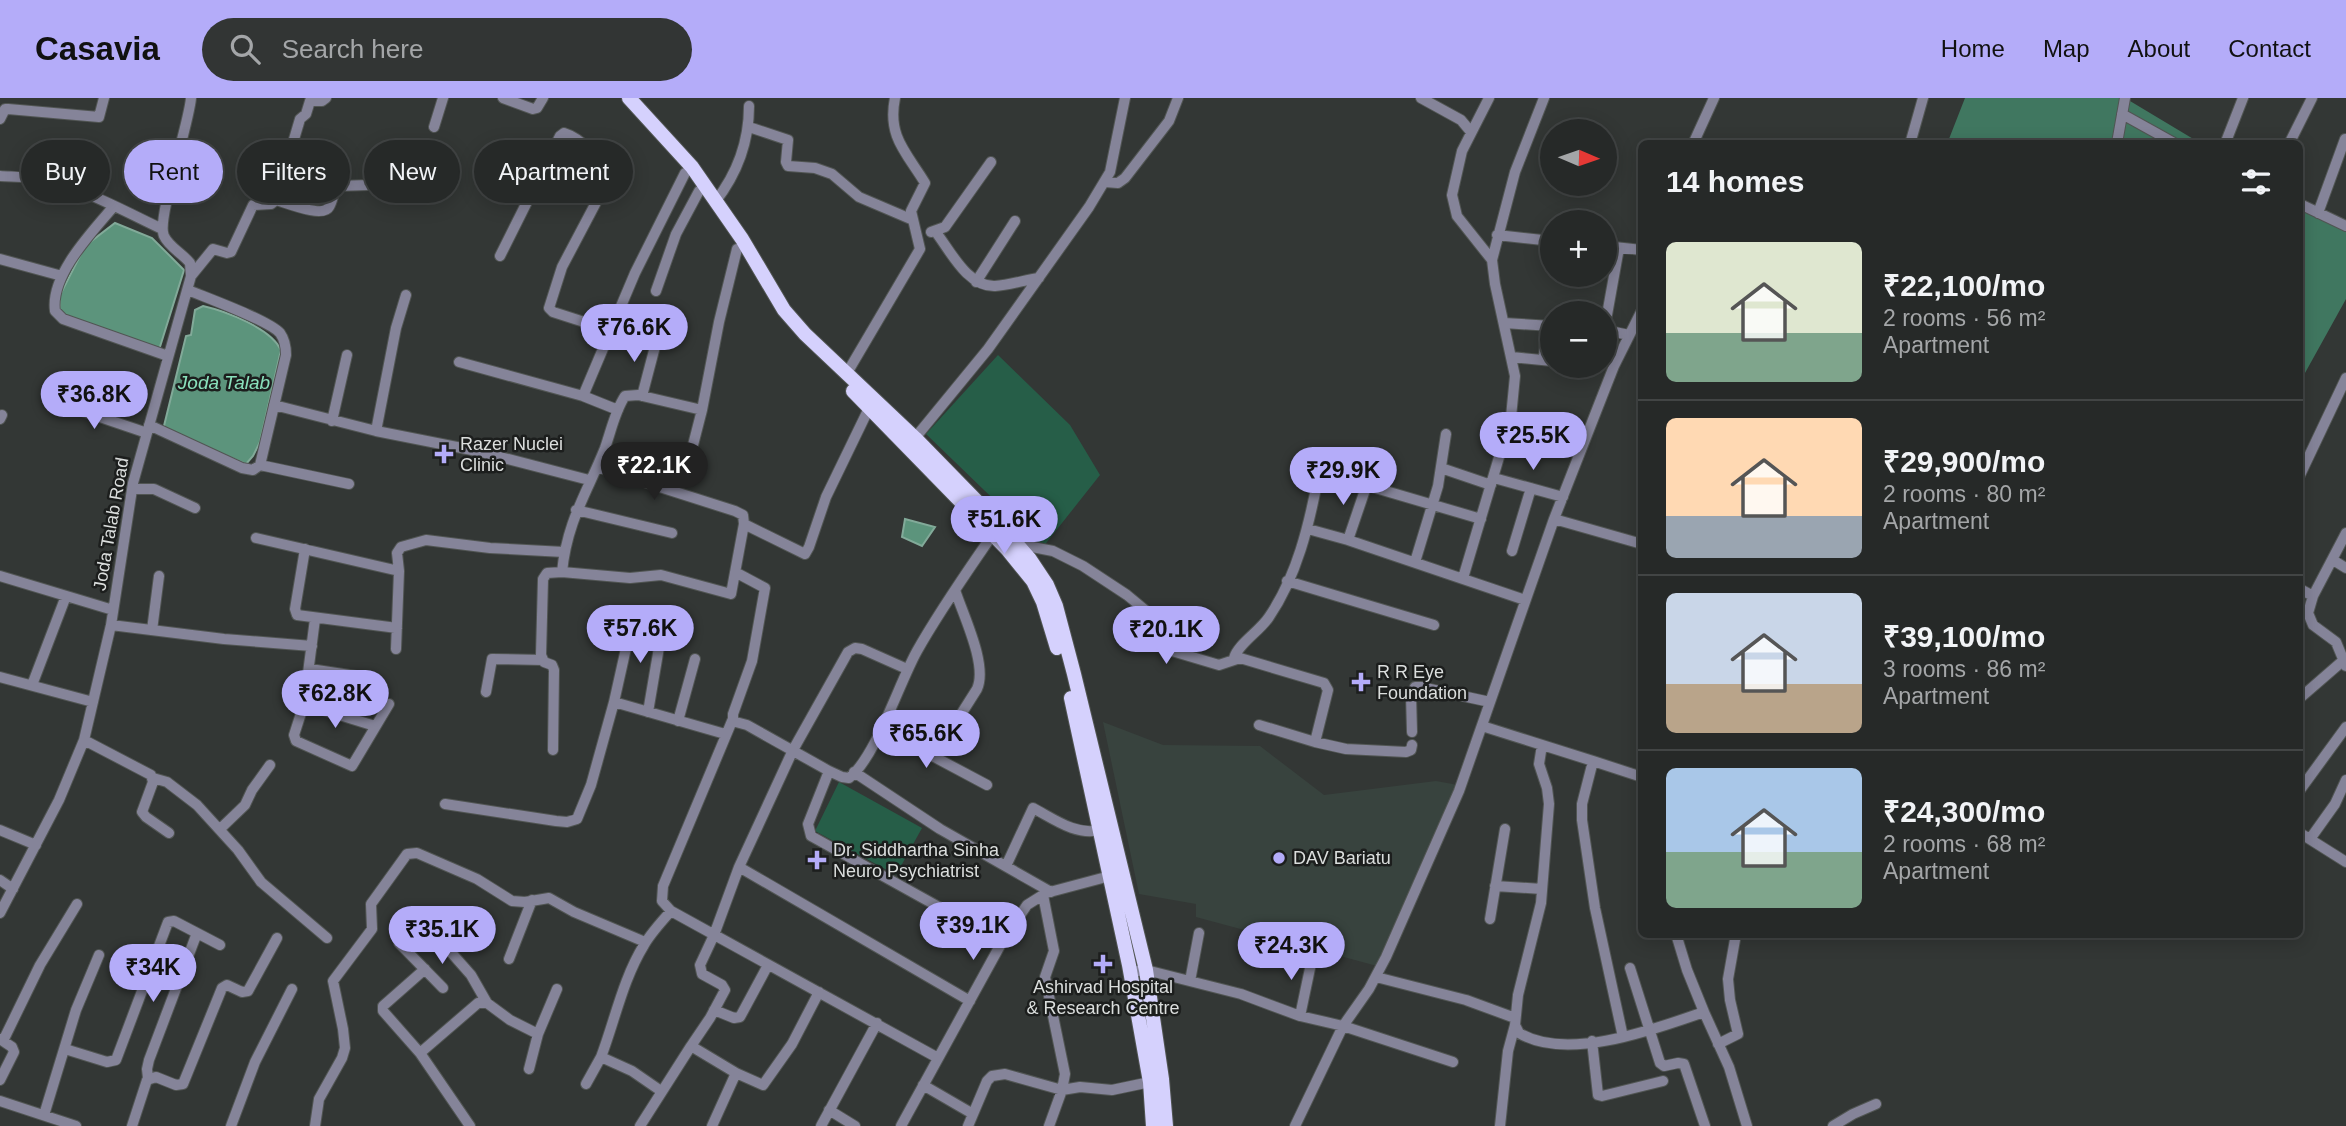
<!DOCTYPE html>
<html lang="en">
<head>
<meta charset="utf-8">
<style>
  :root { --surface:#262928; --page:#323534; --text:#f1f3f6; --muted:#a4a6a8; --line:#424545; --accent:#b4acf9 }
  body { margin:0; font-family:Helvetica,sans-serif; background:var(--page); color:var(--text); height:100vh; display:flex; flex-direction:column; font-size:26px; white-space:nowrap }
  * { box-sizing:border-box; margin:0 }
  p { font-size:23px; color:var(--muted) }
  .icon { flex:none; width:38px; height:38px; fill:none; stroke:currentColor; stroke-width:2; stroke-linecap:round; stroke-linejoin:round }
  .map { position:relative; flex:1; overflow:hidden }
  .drawer { position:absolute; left:1638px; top:42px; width:665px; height:798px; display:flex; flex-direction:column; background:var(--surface); border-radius:10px; box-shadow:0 4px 18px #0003,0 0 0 2px var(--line) }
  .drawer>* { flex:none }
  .hud { position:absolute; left:21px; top:42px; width:665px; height:63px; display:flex; gap:14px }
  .needle { width:46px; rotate:92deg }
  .buttons { position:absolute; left:1540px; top:21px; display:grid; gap:14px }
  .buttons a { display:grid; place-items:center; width:77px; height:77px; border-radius:50%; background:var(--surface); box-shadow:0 4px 18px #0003,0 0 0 2px var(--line); font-size:35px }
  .price { position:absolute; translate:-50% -60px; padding:0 16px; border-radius:24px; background:var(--accent); color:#111; font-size:23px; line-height:46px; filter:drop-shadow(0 2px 4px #0008) }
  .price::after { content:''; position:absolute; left:50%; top:42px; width:21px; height:16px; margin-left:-10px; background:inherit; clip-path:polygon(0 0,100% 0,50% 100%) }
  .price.active { background:#222; color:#fff }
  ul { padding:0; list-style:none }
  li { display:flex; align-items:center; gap:21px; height:175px; padding:0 28px }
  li+li { border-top:2px solid var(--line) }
  li span { display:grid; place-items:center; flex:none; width:196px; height:140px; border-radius:10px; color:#555 }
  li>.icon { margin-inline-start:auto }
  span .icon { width:84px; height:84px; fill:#fffc; stroke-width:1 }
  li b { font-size:30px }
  h2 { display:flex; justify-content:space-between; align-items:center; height:84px; padding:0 28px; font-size:30px }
  .tag { padding:0 24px; border-radius:32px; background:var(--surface); box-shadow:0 4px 18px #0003,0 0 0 2px var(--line); font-size:24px; line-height:63px }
  .tag.active { background:var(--accent); color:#111 }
  header { display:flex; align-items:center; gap:42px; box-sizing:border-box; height:98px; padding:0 35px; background:var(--accent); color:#111 }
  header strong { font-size:33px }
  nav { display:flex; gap:38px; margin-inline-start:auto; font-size:24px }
  .search { width:490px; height:63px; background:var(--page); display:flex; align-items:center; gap:18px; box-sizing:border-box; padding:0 24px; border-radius:38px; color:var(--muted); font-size:26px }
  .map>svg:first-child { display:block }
  .built { fill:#38433e }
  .green { fill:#265e48 }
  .forest { fill:#407760 }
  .water { fill:#5c947c; stroke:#82aa99; stroke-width:2 }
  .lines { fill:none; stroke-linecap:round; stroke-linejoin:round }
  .minor-casing { stroke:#515553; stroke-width:12 }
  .major-casing { stroke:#515553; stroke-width:16 }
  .minor { stroke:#858499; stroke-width:10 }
  .major { stroke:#d5d1fd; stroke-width:14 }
  .poi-dot { fill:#b4acf9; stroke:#1c1e1d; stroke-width:2.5 }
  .labels { text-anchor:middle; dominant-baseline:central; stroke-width:5; stroke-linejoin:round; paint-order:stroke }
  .poi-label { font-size:18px; fill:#dbdedd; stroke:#1c1e1d; text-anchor:start }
  .street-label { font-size:18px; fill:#dbdedd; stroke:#1c1e1d }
  .water-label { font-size:19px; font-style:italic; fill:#8ae1bc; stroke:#1c1e1d }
</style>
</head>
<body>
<header>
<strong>Casavia</strong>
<div class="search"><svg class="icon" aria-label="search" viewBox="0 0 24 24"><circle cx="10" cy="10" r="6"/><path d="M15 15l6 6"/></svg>Search here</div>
<nav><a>Home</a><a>Map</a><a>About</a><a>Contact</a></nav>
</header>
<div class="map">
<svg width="2346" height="1028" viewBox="0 0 2346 1028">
  <rect width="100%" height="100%" fill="#333735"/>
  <path class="built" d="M1103,624L1163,647L1260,648L1324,697L1436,683L1458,687L1377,868L1196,819V806L1139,796Z"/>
  <path class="green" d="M998,257L1070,327L1100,377L1043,449L926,336Z
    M839,684L922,730L896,777L815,733Z"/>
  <path class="forest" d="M1965,0H2125L2200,45L1947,46Z
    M2300,106L2346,134V201L2300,284Z"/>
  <path class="water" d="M115,125L152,140L184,172L159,252L81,225L60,214V197L85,148Z
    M203,208C225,213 271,230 281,252L260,344L253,358L246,366L163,332L186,238L191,237L195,212Z
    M905,421L935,429L922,448L902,439Z"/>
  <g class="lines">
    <defs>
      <path id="minor" d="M503,0L533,11L537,10L543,0
        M1421,0L1461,22L1471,34
        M1489,0L1462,53L1452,97L1457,118L1492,162
        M2122,16L2176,46
        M0,21L5,11H8L99,19L104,0
        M434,29L443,0
        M749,29L788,42L786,64L788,68L815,70L832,76L859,99L913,122
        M2117,45L2125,0
        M1693,46L1714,0
        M1910,46L1923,0
        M2225,46L2243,0
        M2289,46L2312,0
        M0,78C15,79 30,79 44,82C85,91 124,113 162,131
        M1105,84L1118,85L1125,80L1169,23L1178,0
        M276,102C287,105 323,120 329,109C333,103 333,94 337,88L369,87L371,69C386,55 430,64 450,65
        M715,104C737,76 749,43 749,8
        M2300,106L2346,128
        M114,108C92,134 50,177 55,213L63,221L168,258
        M2318,115L2345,41
        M935,133C950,152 967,189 995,188C1010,187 1025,182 1039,180
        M931,134L945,129L991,64
        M1497,137L1552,143
        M1605,148L1642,152
        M737,151L719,224L702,312L638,297L625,298C615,313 611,333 605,350C587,395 567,423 562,474L630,480L661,477L731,496L744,426
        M500,158L560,38L564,35C581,40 603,63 610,78L562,169L549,210L553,214L609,232
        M0,161L62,178
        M191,178L213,151L227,155L231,154L253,107L271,106L276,102L300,21L306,16L310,3H322L326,0
        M976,184L1015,123
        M656,193L676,136L699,93
        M1504,225L1552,228
        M1605,228L1619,150
        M1605,232L1629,237
        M1512,259L1552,263
        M1544,262L1546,227
        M459,264L583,298L618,312
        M847,275L920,151L911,113L925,85C907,55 887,39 895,0
        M583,298L635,175L685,75
        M642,298L657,241
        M50,302L147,335
        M274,307L376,333L477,353L589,382
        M0,321L2,317
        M332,323L347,257
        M149,327L242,370L253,372L260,367L286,257C286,249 285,242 280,235C268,222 207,200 188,192
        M376,333L396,230L406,197
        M915,340L988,251L1089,109L1110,74L1125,0
        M693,347L702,312
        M260,367L349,386
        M597,369L735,413L743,417L744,426L805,456L809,449L826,399L872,304
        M1441,370L1491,387
        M2300,377L2346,280
        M1494,380L1563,399
        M132,391H154L195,410
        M576,412L672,435
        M1554,421L1642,446
        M1308,431L1348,442L1525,502
        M2346,435L2313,498L2308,515L2313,527L2336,544L2346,568
        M993,436C967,474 940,512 917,553C899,585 876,659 849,680L842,679L829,673L808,726L811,738L1002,844
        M256,440L399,473
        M1348,442L1367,386
        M1017,446L1053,453L1083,468L1127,497L1168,531L1169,548L1172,553L1219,567L1240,560L1324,585L1328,592L1315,644
        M305,451L295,511L297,517L397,530
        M1512,453L1531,390
        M2333,462L2346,470
        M1415,464L1438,388L1446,336
        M0,478L113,512
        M1463,480L1511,319L1515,278L1495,186L1492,162L1515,74L1544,0
        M1287,483L1434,527
        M2300,491L2313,498
        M315,521L304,606L294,637L296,643L352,668L389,606
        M608,524L628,525L631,528L614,604
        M111,527L224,541L312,548
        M152,532L159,478
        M396,551L399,473L397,455L401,449L426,442L490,450L564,454
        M1234,560C1238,546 1260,533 1269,519C1297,478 1309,427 1318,380L1321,374L1481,421
        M310,571L376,581
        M0,579L93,604
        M32,587L66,498
        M486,594L492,561L543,562
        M2300,600L2346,560
        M304,606L375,628
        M648,614L663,526
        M678,623L695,561
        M733,623V616L752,563L765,490L735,474
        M1259,627L1315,644L1346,651L1406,654L1411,652L1412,647
        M1482,628L1593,663
        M880,630L987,687
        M1412,634L1411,597L1415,589H1421L1490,604
        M84,642L151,677L153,684L142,714L146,719L169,735
        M1542,647L1539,666L1547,690L1549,706L1541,805L1518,897L1515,927L1519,935C1567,964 1655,931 1704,914L1687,872L1676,836
        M553,652L554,572L552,567L544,564L541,557L543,481L547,475L562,474
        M934,659L977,591C988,567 963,517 955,492
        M829,673L747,627L732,623L663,788L662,803L671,813L938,960
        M854,674L940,731L1051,794
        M153,680L167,684L197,707L238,752L261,784L327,840
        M2300,692L2346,629
        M445,706L556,723L567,724L577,721L591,687L614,604L725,636
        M220,731L245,707L252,692L270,667
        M0,732L36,747
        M2300,735L2346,764
        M2310,741L2335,706L2346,682
        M1006,768L1033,710C1054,721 1076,738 1100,732
        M739,769L970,903
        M0,782L13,791
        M1495,788L1542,791
        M0,815L59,702L84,642L111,527L133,385L191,178L190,165C183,156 169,149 164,138C156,122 189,27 191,0
        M418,817L471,877L487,905
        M1490,821L1505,731
        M399,845L443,890
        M509,861L532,802
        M1630,870L1660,965L1664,968L1678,965L1684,966L1705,1028
        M425,871L383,908V913L420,955L470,1028
        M1130,874L1146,872L1241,896L1300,918L1343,928L1453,964
        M1376,879L1466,902L1515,920
        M1190,883L1199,835
        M714,912L734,920L740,919L768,867
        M1704,914L1729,969L1747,1028
        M1300,918L1313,856
        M1623,939L1595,810L1582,722V706L1593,663L1642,679
        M0,941L12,949L14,954L0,982
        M3,943L40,867L77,806
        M1592,943L1598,997L1602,998L1663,983
        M1718,946L1738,936L1730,902L1728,881L1736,836
        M691,948L710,920L725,892L722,887L702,876L700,867L714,837L739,769L793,652L848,554L855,550L862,551L907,571
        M65,951L107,964L116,962L168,824L174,823L220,847
        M420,955L478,905H487L510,922L538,936L557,891
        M601,959C615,922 623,881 644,847C651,835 661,824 671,813
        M529,971L538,936
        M148,980L147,971L149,962L197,835
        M586,986L601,959L632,973L661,993
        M923,987L973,1016
        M0,1003L76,1028
        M829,1012L855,1028
        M44,1017L76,912L99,857
        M132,1028L147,982L156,979L176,987L183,986L222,890L227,887L242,894L248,893L277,840
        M231,1028L255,964L292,891
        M315,1028L319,1001L342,960L345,950L343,931L333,883L372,831L371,806L407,756L417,755L477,781L512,803L525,804L549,800L574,814L645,844
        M640,1028L691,948L736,975L763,987L792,946L819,894
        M712,1028L736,975
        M821,1028L877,925
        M901,1028L1002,844L1027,807L1046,795L1110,778H1117
        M968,1028L987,983L992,978L1005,976L1062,992L1065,976L1045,879L1054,853L1043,797
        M1049,1028L1062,992L1080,989L1112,992L1150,984
        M1295,1028L1343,928L1369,891L1386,859L1459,693L1554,421L1614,268L1642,212
        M1500,1028L1508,953L1515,927
        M1833,1028L1853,1016L1876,1006"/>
      <path id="major" d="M629,0L692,69L742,141L784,212L805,236L915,340L1001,428L1029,460L1047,487L1056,508L1074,576L1146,872L1162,981L1166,1028
        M853,293L1007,451L1033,483L1043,504L1057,550
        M1071,600L1129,867L1150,984L1153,1028"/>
    </defs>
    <use href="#minor" class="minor-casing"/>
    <use href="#major" class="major-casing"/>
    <use href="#minor" class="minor"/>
    <use href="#major" class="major"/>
  </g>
  <g class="poi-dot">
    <path d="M440.5 345.5h7v7h7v7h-7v7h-7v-7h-7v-7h7z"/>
    <path d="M1357.5 573.5h7v7h7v7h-7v7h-7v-7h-7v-7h7z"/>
    <circle cx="1279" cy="760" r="7"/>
    <path d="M813.5 751.5h7v7h7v7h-7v7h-7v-7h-7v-7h7z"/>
    <path d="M1099.5 855.5h7v7h7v7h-7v7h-7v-7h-7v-7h7z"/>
  </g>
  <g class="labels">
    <g class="poi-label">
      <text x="460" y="346">Razer Nuclei<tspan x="460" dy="21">Clinic</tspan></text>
      <text x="1377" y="574">R R Eye<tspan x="1377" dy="21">Foundation</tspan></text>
      <text x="833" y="752">Dr. Siddhartha Sinha<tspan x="833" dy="21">Neuro Psychiatrist</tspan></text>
      <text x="1293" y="760">DAV Bariatu</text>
      <text x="1103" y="889" text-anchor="middle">Ashirvad Hospital<tspan x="1103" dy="21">&amp; Research Centre</tspan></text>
    </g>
    <g class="street-label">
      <text transform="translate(111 426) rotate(-80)">Joda Talab Road</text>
    </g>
    <g class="water-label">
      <text x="224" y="284">Joda Talab</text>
    </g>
  </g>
</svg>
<div class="buttons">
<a><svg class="needle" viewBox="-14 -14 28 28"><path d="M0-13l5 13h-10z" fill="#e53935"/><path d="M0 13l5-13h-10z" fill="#a4a6a8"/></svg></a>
<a>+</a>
<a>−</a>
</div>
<b class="price" style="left:634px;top:266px">₹76.6K</b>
<b class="price" style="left:94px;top:333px">₹36.8K</b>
<b class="price" style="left:1533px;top:374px">₹25.5K</b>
<b class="price active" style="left:654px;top:404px">₹22.1K</b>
<b class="price" style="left:1343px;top:409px">₹29.9K</b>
<b class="price" style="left:1004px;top:458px">₹51.6K</b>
<b class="price" style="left:640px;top:567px">₹57.6K</b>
<b class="price" style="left:1166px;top:568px">₹20.1K</b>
<b class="price" style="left:335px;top:632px">₹62.8K</b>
<b class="price" style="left:926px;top:672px">₹65.6K</b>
<b class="price" style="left:973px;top:864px">₹39.1K</b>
<b class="price" style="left:442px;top:868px">₹35.1K</b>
<b class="price" style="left:1291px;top:884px">₹24.3K</b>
<b class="price" style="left:153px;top:906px">₹34K</b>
<div class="hud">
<a class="tag">Buy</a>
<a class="tag active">Rent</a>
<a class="tag">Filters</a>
<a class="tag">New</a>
<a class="tag">Apartment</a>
</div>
<section class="drawer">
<h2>14 homes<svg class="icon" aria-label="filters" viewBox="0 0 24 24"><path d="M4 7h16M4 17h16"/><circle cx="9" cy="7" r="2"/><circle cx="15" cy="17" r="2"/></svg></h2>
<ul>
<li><span style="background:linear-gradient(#dfe7d0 65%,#7fa58c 0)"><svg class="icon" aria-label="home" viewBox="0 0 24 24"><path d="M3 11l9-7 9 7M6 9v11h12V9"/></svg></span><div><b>₹22,100/mo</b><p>2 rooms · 56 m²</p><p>Apartment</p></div></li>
<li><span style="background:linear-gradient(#ffd9b3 70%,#9aa5b1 0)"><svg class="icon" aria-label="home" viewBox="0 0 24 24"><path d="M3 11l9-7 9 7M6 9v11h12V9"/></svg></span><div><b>₹29,900/mo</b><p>2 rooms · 80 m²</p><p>Apartment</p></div></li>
<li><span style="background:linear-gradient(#c9d6e8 65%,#b9a48a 0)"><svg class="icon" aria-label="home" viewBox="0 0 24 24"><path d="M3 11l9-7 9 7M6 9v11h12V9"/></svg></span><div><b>₹39,100/mo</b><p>3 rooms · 86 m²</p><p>Apartment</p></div></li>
<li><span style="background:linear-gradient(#a9c7e8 60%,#7fa58c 0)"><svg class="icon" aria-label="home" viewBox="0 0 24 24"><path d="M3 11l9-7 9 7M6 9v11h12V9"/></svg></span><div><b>₹24,300/mo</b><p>2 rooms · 68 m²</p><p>Apartment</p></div></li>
</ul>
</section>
</div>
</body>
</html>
